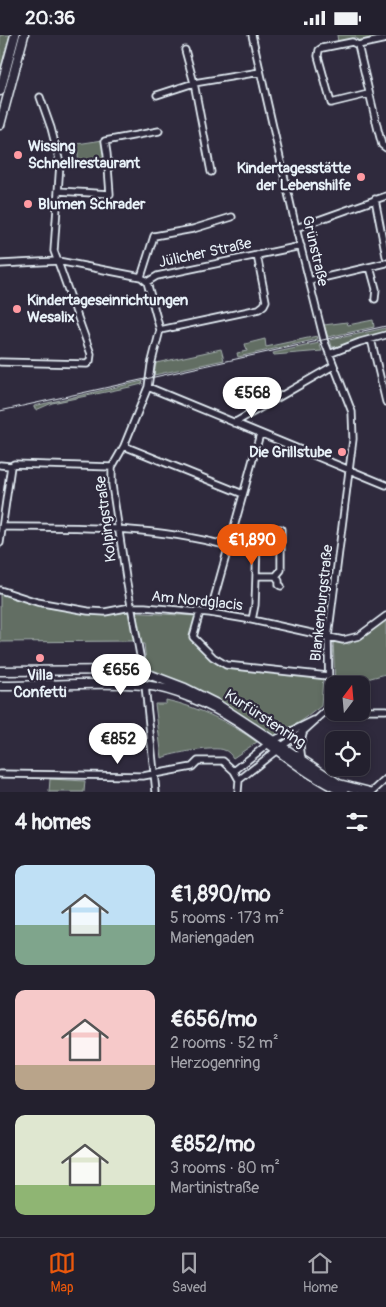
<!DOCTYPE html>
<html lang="en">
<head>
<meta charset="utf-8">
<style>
  :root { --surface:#23202e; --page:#2b2836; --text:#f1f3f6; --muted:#a3a3aa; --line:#403e4a; --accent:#ea580c }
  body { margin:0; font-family:Pangolin,sans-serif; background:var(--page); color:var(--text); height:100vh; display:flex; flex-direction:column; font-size:19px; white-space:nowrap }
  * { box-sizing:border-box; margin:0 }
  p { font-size:16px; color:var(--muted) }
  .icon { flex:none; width:28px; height:28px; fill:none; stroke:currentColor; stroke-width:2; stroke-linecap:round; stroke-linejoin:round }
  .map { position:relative; height:757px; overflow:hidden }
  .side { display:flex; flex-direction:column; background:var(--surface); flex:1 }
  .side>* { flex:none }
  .needle { width:32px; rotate:16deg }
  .controls { position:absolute; left:325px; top:641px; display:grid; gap:10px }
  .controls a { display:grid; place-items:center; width:45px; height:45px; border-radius:10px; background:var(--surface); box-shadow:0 2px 8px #0003,0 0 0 1px var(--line); font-size:25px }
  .price { position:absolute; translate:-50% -42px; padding:0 11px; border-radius:18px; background:#fff; color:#222; font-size:16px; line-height:32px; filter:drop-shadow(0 1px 2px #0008) }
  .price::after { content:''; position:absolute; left:50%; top:30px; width:15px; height:11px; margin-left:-8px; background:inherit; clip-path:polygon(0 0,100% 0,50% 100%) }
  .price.current { background:var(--accent); color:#fff }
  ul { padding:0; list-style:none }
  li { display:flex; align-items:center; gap:15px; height:125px; padding:0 15px }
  li span { display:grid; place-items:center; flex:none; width:140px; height:100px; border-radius:10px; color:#555 }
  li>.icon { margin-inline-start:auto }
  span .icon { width:60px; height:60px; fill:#fffc; stroke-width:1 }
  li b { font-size:21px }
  h2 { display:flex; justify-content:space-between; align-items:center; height:60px; padding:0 15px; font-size:21px }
  .status { display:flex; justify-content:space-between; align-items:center; height:35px; padding:0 25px; background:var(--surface); direction:ltr }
  .status svg { height:14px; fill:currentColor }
  .tab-bar { display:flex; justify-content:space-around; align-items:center; height:70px; border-top:1px solid var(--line); background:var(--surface); font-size:14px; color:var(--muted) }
  .tab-bar a { display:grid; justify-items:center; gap:2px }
  .tab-bar .current { color:var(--accent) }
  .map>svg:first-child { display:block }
  .green { fill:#626e63; stroke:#a5b0ae }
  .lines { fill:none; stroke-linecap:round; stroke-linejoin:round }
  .minor-casing { stroke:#e8f1f8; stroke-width:9 }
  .major-casing { stroke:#e8f1f8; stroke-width:11 }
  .minor { stroke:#2f2a3d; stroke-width:5.5 }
  .major { stroke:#2f2a3d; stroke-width:8 }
  .rail { stroke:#e8f1f8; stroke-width:1 }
  .poi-dot { fill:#ff9aa2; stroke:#2f2a3d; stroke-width:2 }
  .labels { text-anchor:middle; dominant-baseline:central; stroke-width:4.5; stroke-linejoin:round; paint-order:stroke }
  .poi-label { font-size:15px; font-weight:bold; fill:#e8f1f8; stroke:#2f2a3d; text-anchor:start }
  .street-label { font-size:15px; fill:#e8f1f8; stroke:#2f2a3d }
</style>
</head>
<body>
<div class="status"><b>20:36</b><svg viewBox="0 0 49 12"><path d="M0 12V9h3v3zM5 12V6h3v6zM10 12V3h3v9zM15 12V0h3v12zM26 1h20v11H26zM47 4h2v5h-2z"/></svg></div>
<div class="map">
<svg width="386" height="757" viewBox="0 0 386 757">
  <rect width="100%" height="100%" fill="#2f2a3d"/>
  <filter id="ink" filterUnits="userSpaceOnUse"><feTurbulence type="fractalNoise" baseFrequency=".02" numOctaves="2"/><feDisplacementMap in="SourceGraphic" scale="10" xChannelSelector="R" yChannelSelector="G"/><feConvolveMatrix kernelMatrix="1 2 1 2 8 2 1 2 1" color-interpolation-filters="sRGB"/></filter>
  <g filter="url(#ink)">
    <path class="green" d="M0,0H10L0,35Z
      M337,0H383L358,6L356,2L338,7Z
      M103,105L106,127L79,130L77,109Z
      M373,285L374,292L328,302L324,290L347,287L348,290Z
      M386,293V298L335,312H332L330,305Z
      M317,301L318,304L238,322L237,318L247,316L245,309L265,304L266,312Z
      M319,308L322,316L274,320L273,318Z
      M221,314L224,325L154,340L156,328Z
      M143,346L142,349L130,352L52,368L36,375V373H34V371Z
      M0,557L106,580L127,577L196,581L191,602L220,629L323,641L321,671L303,685L274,702L217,665L147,635L144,609L132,606L0,607Z
      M386,585V639L363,645L356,650H335L333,605L349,609Z
      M166,665C199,672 230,688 257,707L233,723C231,720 228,716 224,715C216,711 171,718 162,723L155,669H166Z
      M50,744L85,746L84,757H49Z"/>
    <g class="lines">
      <defs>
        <path id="minor" d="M252,0L296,193L324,305L352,377L353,404L351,420L328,603L329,661L327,675L305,695L282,711
          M358,10L386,4
          M185,15L194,48L211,137
          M368,59L331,68L318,21L319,15L322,13L352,7L358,10L378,95L382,110L386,113
          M157,60L194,48L260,37
          M58,156L110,159L107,119L105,106L159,96
          M375,164L386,221
          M296,193L386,161
          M0,229L58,226L141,242L147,247L157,241L301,211
          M370,232L376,254L375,264
          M141,242L154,201L193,194L232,182
          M309,246L386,228
          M160,295L259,274L264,270L266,266L257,220
          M371,304L386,367
          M329,319L360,307L386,300
          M0,327L87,329L90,326L91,319L54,216L60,128L51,93L40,62
          M148,352L386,450
          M234,388L333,331
          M124,411L243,459
          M0,430L11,431L14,429L112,432
          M2,492C78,492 153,491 228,511
          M0,508L11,431
          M276,541L279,546V550L281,551
          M0,555L37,567L88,576L105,577L131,572H145L210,578L252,585L343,605L359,601L386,581
          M200,577L193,602L213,622L226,630L328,641
          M210,578L260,399
          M252,585L255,570L256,541H276L281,535V494H261L257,499L256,541
          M143,637L126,543L112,450V432L124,411L148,352L151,330L160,295L147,247
          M145,650L156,757
          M327,675L333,680L346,678
          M361,675H386
          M274,705L314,685
          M302,725L300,710L303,698
          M234,736L268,709
          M0,739L143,741L192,732L198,726H223L234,736L239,745
          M239,745L277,715
          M238,757L239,745
          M372,757L386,744"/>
        <path id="major" d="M0,56L15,0
          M0,90L24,0
          M0,636L133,635L143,637L185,653L217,669L339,749L370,757
          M0,651C47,651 98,646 144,650C174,653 211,670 236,686C271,708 306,741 344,757"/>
      </defs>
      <use href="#minor" class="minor-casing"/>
      <use href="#major" class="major-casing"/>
      <use href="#minor" class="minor"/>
      <use href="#major" class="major"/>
      <path class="rail" d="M0,376L386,291"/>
    </g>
  </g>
  <g class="poi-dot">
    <circle cx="18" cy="120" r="5"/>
    <circle cx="361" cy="142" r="5"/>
    <circle cx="28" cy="169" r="5"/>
    <circle cx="17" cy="274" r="5"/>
    <circle cx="342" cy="417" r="5"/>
    <circle cx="40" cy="623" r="5"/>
  </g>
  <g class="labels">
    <g class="poi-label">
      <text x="28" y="111">Wissing<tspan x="28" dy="17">Schnellrestaurant</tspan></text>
      <text x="351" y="133" text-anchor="end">Kindertagesstätte<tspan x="351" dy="17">der Lebenshilfe</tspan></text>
      <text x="38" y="169">Blumen Schrader</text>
      <text x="27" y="265">Kindertageseinrichtungen<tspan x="27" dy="17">Wesalix</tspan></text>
      <text x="332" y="417" text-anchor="end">Die Grillstube</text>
      <text x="40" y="640" text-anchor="middle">Villa<tspan x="40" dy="17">Confetti</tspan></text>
    </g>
    <g class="street-label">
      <text transform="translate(315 216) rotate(77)">Grünstraße</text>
      <text transform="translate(205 218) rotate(-12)">Jülicher Straße</text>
      <text transform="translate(106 484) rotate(-97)">Kolpingstraße</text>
      <text transform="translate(197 566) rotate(6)">Am Nordglacis</text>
      <text transform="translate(322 568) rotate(-84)">Blankenburgstraße</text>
      <text transform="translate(265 684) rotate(33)">Kurfürstenring</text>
    </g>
  </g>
</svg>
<div class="controls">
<a><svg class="needle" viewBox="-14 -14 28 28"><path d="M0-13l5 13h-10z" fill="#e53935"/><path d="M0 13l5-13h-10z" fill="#a3a3aa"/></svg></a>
<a><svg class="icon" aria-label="locate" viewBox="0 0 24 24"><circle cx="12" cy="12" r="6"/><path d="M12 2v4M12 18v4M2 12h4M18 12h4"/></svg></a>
</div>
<b class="price" style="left:252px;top:384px">€568</b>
<b class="price current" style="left:252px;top:531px">€1,890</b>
<b class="price" style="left:121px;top:661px">€656</b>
<b class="price" style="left:118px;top:730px">€852</b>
</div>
<section class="side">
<h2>4 homes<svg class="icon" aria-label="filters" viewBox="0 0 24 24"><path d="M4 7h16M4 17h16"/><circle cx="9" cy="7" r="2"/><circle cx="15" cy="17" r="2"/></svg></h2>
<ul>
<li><span style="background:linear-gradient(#bfe0f5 60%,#7fa58c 0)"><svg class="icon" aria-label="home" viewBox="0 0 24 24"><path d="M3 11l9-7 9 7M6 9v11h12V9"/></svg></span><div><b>€1,890/mo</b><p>5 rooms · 173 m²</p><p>Mariengaden</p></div></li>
<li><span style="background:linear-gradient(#f6c9c9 75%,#b9a48a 0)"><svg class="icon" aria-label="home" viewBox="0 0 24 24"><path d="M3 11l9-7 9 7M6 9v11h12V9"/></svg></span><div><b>€656/mo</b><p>2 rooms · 52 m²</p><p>Herzogenring</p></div></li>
<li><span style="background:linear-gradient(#dfe7d0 70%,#8fb573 0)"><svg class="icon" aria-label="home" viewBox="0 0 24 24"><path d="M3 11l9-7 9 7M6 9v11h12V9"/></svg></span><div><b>€852/mo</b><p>3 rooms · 80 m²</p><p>Martinistraße</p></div></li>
</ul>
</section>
<nav class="tab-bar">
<a class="current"><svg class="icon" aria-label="map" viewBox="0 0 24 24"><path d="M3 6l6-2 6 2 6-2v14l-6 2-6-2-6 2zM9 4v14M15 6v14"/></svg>Map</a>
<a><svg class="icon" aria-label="saved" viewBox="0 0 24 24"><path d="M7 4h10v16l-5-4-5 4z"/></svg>Saved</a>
<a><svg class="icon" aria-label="home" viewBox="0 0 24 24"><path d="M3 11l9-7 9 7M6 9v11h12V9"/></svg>Home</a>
</nav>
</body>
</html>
